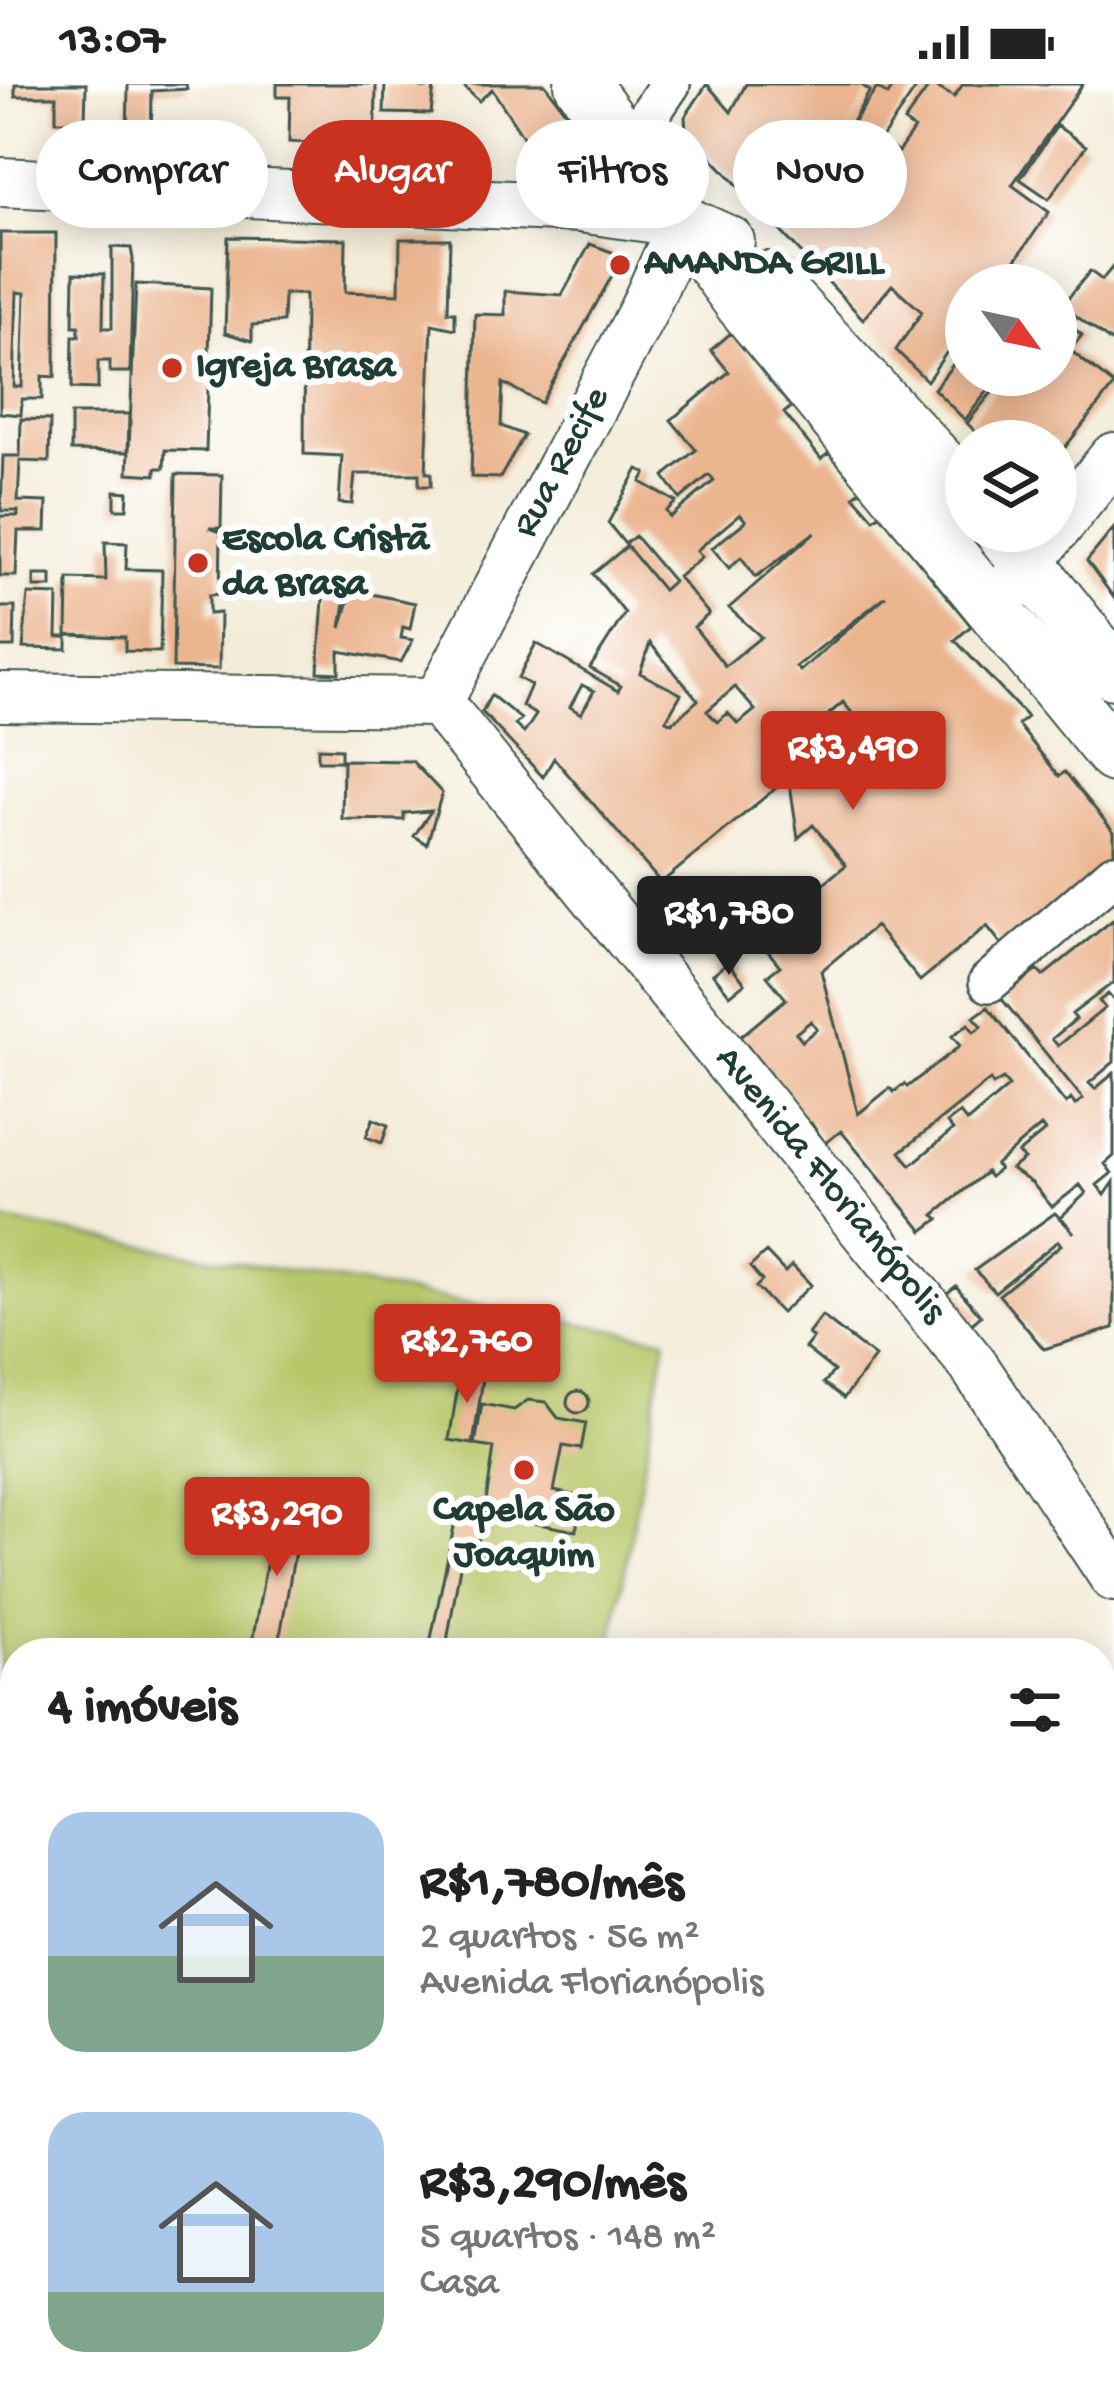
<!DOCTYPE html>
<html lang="pt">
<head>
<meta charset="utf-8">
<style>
  :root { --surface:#fff; --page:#f6f6f6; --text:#222; --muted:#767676; --accent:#c8321e }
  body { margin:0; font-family:"Gochi Hand",sans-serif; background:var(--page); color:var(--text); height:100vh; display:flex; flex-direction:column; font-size:45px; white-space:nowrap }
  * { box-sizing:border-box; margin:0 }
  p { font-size:39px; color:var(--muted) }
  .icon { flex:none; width:66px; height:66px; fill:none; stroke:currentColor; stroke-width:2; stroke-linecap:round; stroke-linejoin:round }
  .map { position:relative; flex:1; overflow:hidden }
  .sheet { position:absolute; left:0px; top:1554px; width:1116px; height:771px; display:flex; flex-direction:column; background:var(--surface); border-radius:48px 48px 0 0; box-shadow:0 6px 30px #0003 }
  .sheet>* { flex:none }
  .guide { position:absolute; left:36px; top:36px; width:1044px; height:108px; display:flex; gap:24px }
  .needle { width:78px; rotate:123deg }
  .tools { position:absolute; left:945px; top:180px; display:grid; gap:24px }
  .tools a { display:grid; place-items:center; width:132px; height:132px; border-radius:50%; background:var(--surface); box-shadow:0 6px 30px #0003; font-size:60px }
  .price { position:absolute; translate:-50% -102px; padding:0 27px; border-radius:12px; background:var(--accent); color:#fff; font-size:39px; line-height:78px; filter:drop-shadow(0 3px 6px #0008) }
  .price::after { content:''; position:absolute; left:50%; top:72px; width:36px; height:27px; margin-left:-18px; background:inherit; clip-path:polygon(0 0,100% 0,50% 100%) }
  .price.selected { background:#222; color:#fff }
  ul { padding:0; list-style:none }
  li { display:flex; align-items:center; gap:36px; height:300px; padding:0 48px }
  li span { display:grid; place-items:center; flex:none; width:336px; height:240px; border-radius:36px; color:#555 }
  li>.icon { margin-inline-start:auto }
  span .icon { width:144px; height:144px; fill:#fffc; stroke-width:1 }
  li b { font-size:51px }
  h2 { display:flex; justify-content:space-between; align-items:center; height:144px; padding:0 48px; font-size:51px }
  .pill { padding:0 42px; border-radius:54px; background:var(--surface); box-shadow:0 6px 30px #0003; font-size:42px; line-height:108px }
  .pill.selected { background:var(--accent); color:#fff }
  .status { display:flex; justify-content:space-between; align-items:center; height:84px; padding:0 60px; background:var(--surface); direction:ltr }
  .status svg { height:33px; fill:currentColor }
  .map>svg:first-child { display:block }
  .built { fill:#f4d3c0 }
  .green { fill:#b8c76a; stroke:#6c824f; stroke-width:3 }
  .building { fill:#ebb590; fill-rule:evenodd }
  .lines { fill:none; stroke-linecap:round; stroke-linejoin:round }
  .minor-casing { stroke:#3f574d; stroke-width:44 }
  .tertiary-casing { stroke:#3f574d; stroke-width:52 }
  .secondary-casing { stroke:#3f574d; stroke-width:58 }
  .minor { stroke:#fff; stroke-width:39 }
  .tertiary { stroke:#fff; stroke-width:48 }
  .secondary { stroke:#fff; stroke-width:54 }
  .poi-dot { fill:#c8321e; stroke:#fff; stroke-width:4.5 }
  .labels { text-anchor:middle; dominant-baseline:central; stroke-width:12; stroke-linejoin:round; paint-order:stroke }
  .poi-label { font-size:39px; font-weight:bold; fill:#1f3d34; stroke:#fff; text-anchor:start }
  .street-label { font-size:39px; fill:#1f3d34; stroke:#fff }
</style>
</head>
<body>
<div class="status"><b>13:07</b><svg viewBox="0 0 49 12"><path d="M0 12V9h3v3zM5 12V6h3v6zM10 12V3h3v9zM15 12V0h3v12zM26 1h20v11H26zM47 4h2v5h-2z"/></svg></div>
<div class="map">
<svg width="1114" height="2323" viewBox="0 0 1114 2323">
  <rect width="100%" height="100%" fill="#fff"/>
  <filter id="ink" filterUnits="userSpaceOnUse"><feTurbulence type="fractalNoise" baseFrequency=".00833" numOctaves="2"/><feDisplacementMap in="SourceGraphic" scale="24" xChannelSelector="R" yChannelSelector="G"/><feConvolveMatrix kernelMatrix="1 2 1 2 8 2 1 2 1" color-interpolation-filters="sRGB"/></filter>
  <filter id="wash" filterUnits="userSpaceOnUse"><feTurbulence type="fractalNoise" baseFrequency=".004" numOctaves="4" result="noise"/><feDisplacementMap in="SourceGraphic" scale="48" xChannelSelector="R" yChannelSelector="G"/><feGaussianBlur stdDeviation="2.7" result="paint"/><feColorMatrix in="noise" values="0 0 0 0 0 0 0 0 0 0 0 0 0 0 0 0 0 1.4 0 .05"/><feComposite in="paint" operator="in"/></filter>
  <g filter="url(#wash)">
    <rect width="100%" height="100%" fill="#f3ecd8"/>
    <path class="built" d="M1083,0L896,266L863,235L935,147Z"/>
    <path class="green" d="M0,1136L666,1255L610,1569H15V2058L0,2055Z
      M0,2176L15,2178V2310H480L477,2323H0Z"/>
    <g id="blocks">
      <path class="building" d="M15,0H86L85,37H56V12H15Z
        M128,0H186L187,5L152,7L151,60L127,61Z
        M277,0H376L375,62L324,59L325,48H315V59L289,58L290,13H277Z
        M385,0H430L425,4L434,3L431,30L384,29Z
        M461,0H545L584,53L576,66L531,65L492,5L479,17Z
        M707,0L731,28L746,0H860L870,7L845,50L877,4L888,11L895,0H919L828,133L881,58L898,68L914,45L904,38L931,0L954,13L963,0H1083L1012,101L1049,128L998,201H966V240L927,297L896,266L922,228L892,201L863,235L686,46L685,33Z
        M1057,42L1086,62L1049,115L1020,95Z
        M0,149H56L55,293L42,292V315H22L21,331L0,329ZM17,208L25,209L22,303H14Z
        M228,153L346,155L345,208L399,210L400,155H450L448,228H455V245L432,240L426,389H431V402H419V390H355L352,420L339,419L342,372L304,370L305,210H284L283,238L252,241V257L225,249Z
        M590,160L612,168L619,179L541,319L503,299L501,342L524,351L500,394L471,393L475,230L505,231V207L562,211Z
        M112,163L131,164L133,175L130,288H110V277H98V305L72,304L73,252H79V242H73L74,189L104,190L103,244H112Z
        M1114,181V260L1075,231L1068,240L1082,251L1070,266L1114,301L1056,375V357H984L967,339L1006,291H1056V229L1090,187L1102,196Z
        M136,200L211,204L206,367L165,366L164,384H156V391L128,389Z
        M731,249L791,323L784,329L821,375L829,369L861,406L854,412L874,435L880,430L971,542L955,556L1027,633L1018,641L1059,692L1065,688L1114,748V778L1006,866L987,842L920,897L875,842L821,887L858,1030L890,1004L894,1008L904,1000L907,1003L960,962L952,952L968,940L974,948L982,942L974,933L988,923L1066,1020L1071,1015L1075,1021L1083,1015L1001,914L1037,886L1043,892L1114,835V898L1072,930L1076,935L1052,955L1058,962L1105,924L1099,917L1108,910L1114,917V978L1089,999L1095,1005L1114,989V1072L1105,1080L1112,1089L1097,1101L1105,1111L1114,1098V1244L1044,1265L999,1211L1061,1161L1058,1157L995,1208L975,1186L1055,1129L1074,1149L1061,1133L1086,1109L1080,1101L1052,1123L1032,1099L1011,1085L1024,1075L1018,1069L1045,1047L1041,1042L995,1081L999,1085L990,1093L986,1088L934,1131L939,1135L923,1147L841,1047L825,1059L811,1039L806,1042L765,994L770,990L740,953L786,915L767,892L780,882L757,854L846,781L813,741L798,754L789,693L661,799L554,674L543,693L482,628L491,611L521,635L515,641L524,649L536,631L522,622L531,601L518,594L536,559L618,607L621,602L590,584L625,529L593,490L627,462L663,506L673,497L635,452L625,460L608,439L638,385L646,389L641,398L676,418L666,427L670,433L714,397L709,391L680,415L664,392L696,366L671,336L729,288L711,266ZM740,430L746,437L712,464L729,484L741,473L756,493L815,448L729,524L761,553L725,582L694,543L709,530L678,493L702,473L697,466ZM886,512L800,587L796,583ZM650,559L698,616L672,639L666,636L681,610L640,589ZM582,601L594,607L581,630L570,623ZM735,603L755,626L738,640L728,629L717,638L707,627ZM843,618L858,636L828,660L814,643ZM811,937L817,945L802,957L796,949ZM1003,995L1009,1002L967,1038L960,1029L947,1039L953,1046L911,1081L900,1068L990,996L993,1001Z
        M966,264V291H1000L965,336L934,305Z
        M71,330H129L128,368L71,367Z
        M21,335L50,336L49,378L20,377L18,417L47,418L46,447H18L16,492H0V432H18V427H1L3,372H20Z
        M176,390L222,391L221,444H209L221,448L220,510L209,511V530L220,529L219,585L173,584Z
        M115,407L128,408L127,425H115Z
        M1114,444V514L1087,477Z
        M105,458L127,459L126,485L162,486L160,568L125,567V553L67,551L68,495L106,496Z
        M34,491H51V503H34Z
        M324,501L347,505L341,544L352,506L415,519L410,545L403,543L401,554L413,556L401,578L339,567V589L318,588Z
        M28,510L58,511L57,553H67V565L23,564Z
        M0,523H15L14,563H0Z
        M318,664L341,665V677H318Z
        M343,676L412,677L442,709L427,760L414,752L431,727L404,729V736L342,735Z
        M728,878L745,899L730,911L713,890Z
        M373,1035L388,1041L382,1059L366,1053Z
        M766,1168L785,1188L792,1181L811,1201L781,1229L756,1203L762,1197L750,1183Z
        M956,1202L981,1232L967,1244L942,1213Z
        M822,1232L875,1273L844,1314L824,1299L834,1287L805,1264L813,1254L808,1250Z
        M461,1284L484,1288L473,1360L449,1356Z
        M567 1318a11 11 0 1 1 22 0a11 11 0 1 1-22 0Z
        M528,1316L546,1318L558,1334L586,1339L581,1365L563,1362L554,1407L582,1413L576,1447L484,1430L494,1364L475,1361L482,1320L514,1326Z
        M278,1417L303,1422L277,1569H250Z
        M458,1423L483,1428L476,1467L463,1465L445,1569H428Z
        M0,2040L15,2042V2058L0,2055Z
        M0,2173L15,2176V2207L0,2204Z
        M80,2310H118L116,2323H77Z
        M140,2310H206L203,2323H138Z
        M244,2310H307L304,2323H241Z
        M368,2310H460L462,2314L461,2323H365Z"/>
    </g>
  </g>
  <g filter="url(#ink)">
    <use href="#blocks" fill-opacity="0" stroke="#3f574d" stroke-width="3"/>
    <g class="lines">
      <defs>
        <path id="minor" d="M643,40L670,0
          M989,898L1114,790
          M990,2323L1001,2310"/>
        <path id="tertiary" d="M0,98L580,124L692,140L730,157
          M1056,445L1114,373
          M1005,509L1054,447
          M0,613L438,618
          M438,618L973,1281L1114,1493
          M438,618L643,227L683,138"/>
        <path id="secondary" d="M582,0L742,219L1114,671
          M767,195L966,408
          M1002,447L1114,588
          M0,2126L15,2129
          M1101,2200L1114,2208
          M1101,2304L1114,2305"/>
      </defs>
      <use href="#minor" class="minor-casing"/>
      <use href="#tertiary" class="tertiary-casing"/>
      <use href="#secondary" class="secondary-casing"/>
      <use href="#minor" class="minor"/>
      <use href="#tertiary" class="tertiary"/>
      <use href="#secondary" class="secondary"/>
    </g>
  </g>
  <g class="poi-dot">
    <circle cx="620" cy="181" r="12"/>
    <circle cx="172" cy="284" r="12"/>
    <circle cx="198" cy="479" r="12"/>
    <circle cx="524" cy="1386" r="12"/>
  </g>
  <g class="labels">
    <g class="poi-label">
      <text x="644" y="181">AMANDA GRILL</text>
      <text x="196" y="284">Igreja Brasa</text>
      <text x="222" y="457">Escola Cristã<tspan x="222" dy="45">da Brasa</tspan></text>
      <text x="524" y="1428" text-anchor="middle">Capela São<tspan x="524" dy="45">Joaquim</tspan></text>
    </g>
    <g class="street-label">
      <text transform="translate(563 379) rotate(-62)">Rua Recife</text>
      <text transform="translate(829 1102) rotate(51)">Avenida Florianópolis</text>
    </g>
  </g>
</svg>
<div class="tools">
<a><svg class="needle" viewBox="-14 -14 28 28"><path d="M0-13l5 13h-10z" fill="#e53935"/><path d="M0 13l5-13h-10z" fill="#767676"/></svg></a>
<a><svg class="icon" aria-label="layers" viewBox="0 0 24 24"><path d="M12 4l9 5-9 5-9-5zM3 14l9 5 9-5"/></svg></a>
</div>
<b class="price" style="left:853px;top:729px">R$3,490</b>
<b class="price selected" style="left:729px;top:894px">R$1,780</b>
<b class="price" style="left:467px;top:1322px">R$2,760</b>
<b class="price" style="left:277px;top:1495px">R$3,290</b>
<div class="guide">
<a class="pill">Comprar</a>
<a class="pill selected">Alugar</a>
<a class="pill">Filtros</a>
<a class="pill">Novo</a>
</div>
<section class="sheet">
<h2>4 imóveis<svg class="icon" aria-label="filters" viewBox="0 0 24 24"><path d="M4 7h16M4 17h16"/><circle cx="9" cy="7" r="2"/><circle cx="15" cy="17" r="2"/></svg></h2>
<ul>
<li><span style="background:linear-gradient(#a9c7e8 60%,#7fa58c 0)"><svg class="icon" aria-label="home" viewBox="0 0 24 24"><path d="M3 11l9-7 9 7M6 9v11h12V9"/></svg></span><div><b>R$1,780/mês</b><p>2 quartos · 56 m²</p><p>Avenida Florianópolis</p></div></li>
<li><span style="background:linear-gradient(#a9c7e8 75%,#7fa58c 0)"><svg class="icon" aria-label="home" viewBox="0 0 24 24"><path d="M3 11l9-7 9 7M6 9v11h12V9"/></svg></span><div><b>R$3,290/mês</b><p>5 quartos · 148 m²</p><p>Casa</p></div></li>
</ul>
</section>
</div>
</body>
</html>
